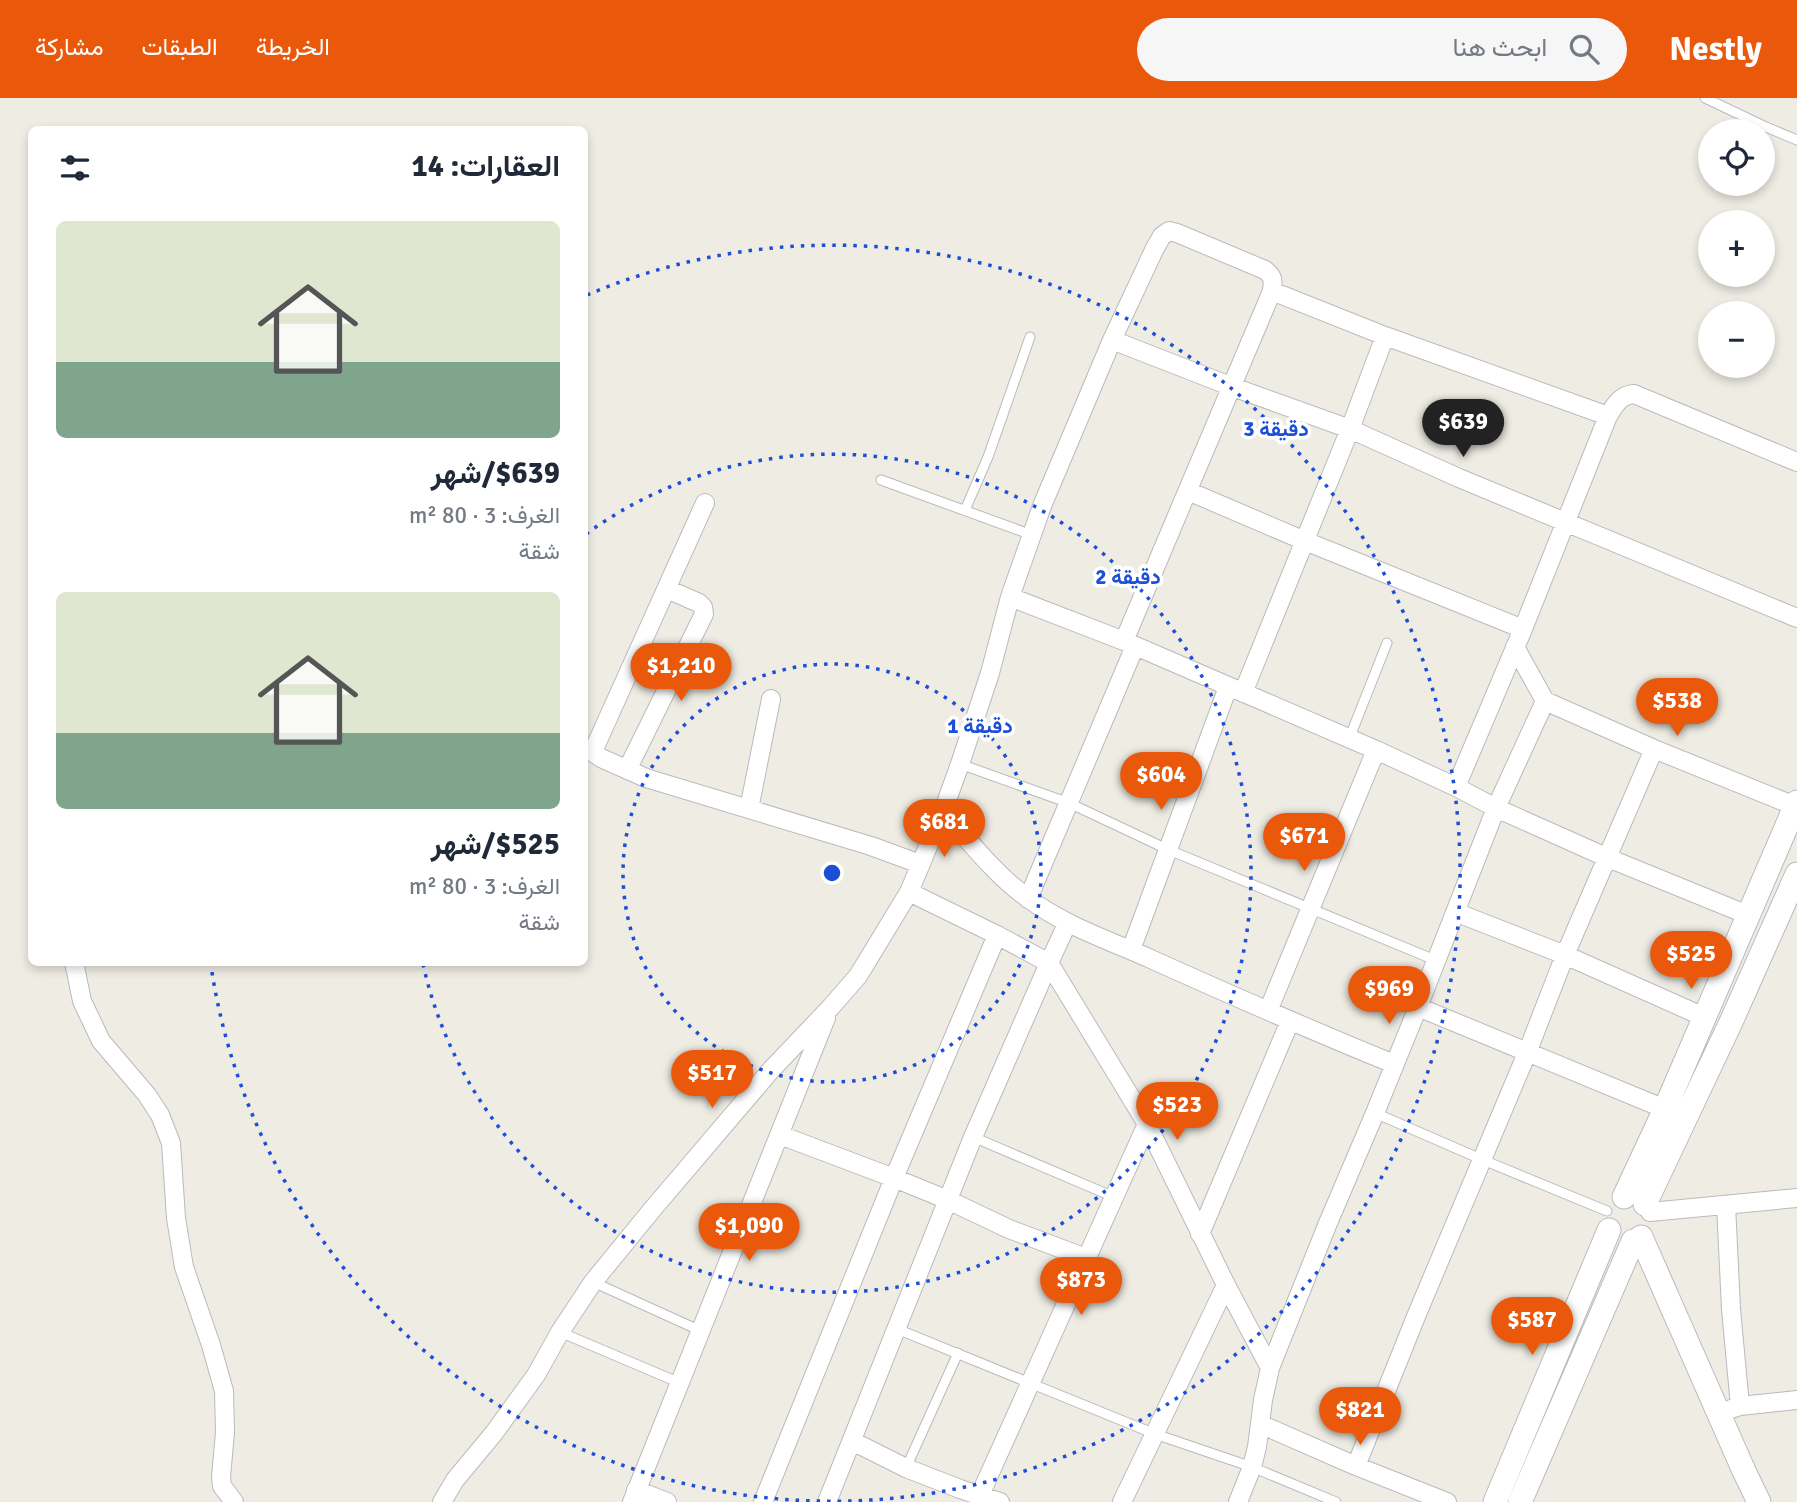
<!DOCTYPE html>
<html lang="ar">
<head>
<meta charset="utf-8">
<style>
  :root { --surface:#fff; --page:#f6f6f7; --text:#1f2937; --muted:#747a83; --accent:#ea580c }
  body { margin:0; font-family:Signika,Vazirmatn,sans-serif; background:var(--page); color:var(--text); direction:rtl; height:100vh; display:flex; flex-direction:column; font-size:26px; white-space:nowrap }
  * { box-sizing:border-box; margin:0 }
  p { font-size:23px; color:var(--muted) }
  .icon { flex:none; width:38px; height:38px; fill:none; stroke:currentColor; stroke-width:2; stroke-linecap:round; stroke-linejoin:round }
  .map { position:relative; flex:1; overflow:hidden; direction:ltr }
  .sheet { position:absolute; left:28px; top:28px; width:560px; height:840px; display:flex; flex-direction:column; background:var(--surface); border-radius:10px; box-shadow:0 4px 10px #0003; direction:rtl }
  .sheet>* { flex:none }
  .buttons { position:absolute; left:1698px; top:21px; display:grid; gap:14px }
  .buttons a { display:grid; place-items:center; width:77px; height:77px; border-radius:50%; background:var(--surface); box-shadow:0 4px 10px #0003; font-size:35px }
  .price { position:absolute; translate:-50% -60px; padding:0 16px; border-radius:24px; background:var(--accent); color:#fff; font-size:23px; line-height:46px; filter:drop-shadow(0 2px 4px #0008) }
  .price::after { content:''; position:absolute; left:50%; top:42px; width:21px; height:16px; margin-left:-10px; background:inherit; clip-path:polygon(0 0,100% 0,50% 100%) }
  .price.selected { background:#222; color:#fff }
  ul { padding:0; list-style:none }
  li { display:grid; align-content:center; gap:14px; height:371px; padding:0 28px }
  li span { display:grid; place-items:center; height:217px; border-radius:10px; color:#555 }
  li>.icon { margin-inline-start:auto }
  span .icon { width:126px; height:126px; fill:#fffc; stroke-width:1 }
  li b { font-size:30px }
  h2 { display:flex; justify-content:space-between; align-items:center; height:84px; padding:0 28px; font-size:30px }
  header { display:flex; align-items:center; gap:42px; box-sizing:border-box; height:98px; padding:0 35px; background:var(--accent); color:#fff }
  header strong { font-size:33px }
  nav { display:flex; gap:38px; margin-inline-start:auto; font-size:24px }
  .search { width:490px; height:63px; background:var(--page); display:flex; align-items:center; gap:18px; box-sizing:border-box; padding:0 24px; border-radius:38px; color:var(--muted); font-size:26px }
  .map>svg:first-child { display:block }
  .lines { fill:none; stroke-linecap:round; stroke-linejoin:round }
  .service-casing { stroke:#b9babf; stroke-width:11 }
  .minor-casing { stroke:#b9babf; stroke-width:20 }
  .tertiary-casing { stroke:#b9babf; stroke-width:25 }
  .service { stroke:#fff; stroke-width:9 }
  .minor { stroke:#fff; stroke-width:18 }
  .tertiary { stroke:#fff; stroke-width:23 }
  .ring { fill:none; stroke:#1d4ed8; stroke-width:3.5; stroke-dasharray:3.5 7 }
  .centre { fill:#1d4ed8; stroke:#fff; stroke-width:3.5 }
  .ring-label { font-size:21px; text-anchor:middle; font-weight:bold; fill:#1d4ed8; stroke:#fff; stroke-width:7; stroke-linejoin:round; paint-order:stroke }
</style>
</head>
<body>
<header>
<strong>Nestly</strong>
<div class="search"><svg class="icon" aria-label="search" viewBox="0 0 24 24"><circle cx="10" cy="10" r="6"/><path d="M15 15l6 6"/></svg>ابحث هنا</div>
<nav><a>الخريطة</a><a>الطبقات</a><a>مشاركة</a></nav>
</header>
<div class="map">
<svg width="1797" height="1404" viewBox="0 0 1797 1404">
  <rect width="100%" height="100%" fill="#eeece3"/>
  <g class="lines">
    <defs>
      <path id="service" d="M1705,0L1766,29L1797,42
        M881,382L1032,437
        M965,412L988,359L1030,239
        M1349,641L1387,545
        M960,666L1069,705L1169,752L1435,862
        M1375,1015L1483,1062L1607,1113
        M973,1039L1114,1099
        M593,1184L701,1233
        M897,1231L1155,1336L1252,1369L1336,1404
        M560,1234L680,1285
        M906,1370L958,1255"/>
      <path id="minor" d="M1272,193L1385,238L1608,318
        M1112,242L1230,288L1350,331L1459,380L1797,520
        M1188,393L1305,443L1523,531
        M705,405L595,649V656L601,660L646,680L871,748L920,766
        M1010,499L1124,543L1376,652L1456,689L1496,710L1608,760L1748,817
        M1515,549L1545,603L1654,651L1795,708
        M1243,595L1350,331L1385,238
        M627,672L704,516L703,509L699,505L667,491
        M1456,689L1523,531L1608,318C1615,307 1620,297 1634,296L1797,364
        M749,711L771,601
        M943,713C970,744 996,778 1029,801C1067,829 1111,843 1153,862C1233,898 1313,933 1394,966
        M909,794L943,713L960,666L990,575L1010,499L1042,408L1112,242L1155,150L1162,138L1169,133L1177,135L1265,172C1274,179 1273,183 1272,193L1124,543
        M1028,801L1135,548
        M1455,814L1565,857L1704,919
        M1067,826L1049,865L1147,1026L1226,1187L1270,1270
        M1131,852L1228,589
        M74,864L82,903L101,943L147,997L160,1017L171,1045L176,1120L184,1169L211,1247L224,1293L225,1334L221,1379L222,1388L234,1404
        M1418,909L1665,1011
        M1268,913L1376,652
        M780,1037L894,1080L948,1102L1009,1131L1086,1160
        M1726,1107L1731,1211L1740,1308
        M1650,1114L1797,1100
        M1200,1136L1290,923
        M1731,1311L1740,1308L1797,1302
        M1260,1326L1356,1368L1447,1404
        M852,1343L906,1370L960,1391L1000,1404
        M1356,1368L1417,1216L1527,955L1565,857L1654,651
        M636,1392L667,1404
        M980,1397L1147,1026
        M442,1404L455,1382L494,1335L536,1277L560,1234L593,1184L651,1113L771,972L830,910L858,878L909,794L997,837L1049,865L973,1039L827,1404
        M632,1404L826,920
        M763,1404L894,1080L997,837
        M1122,1404L1226,1187
        M1238,1404L1252,1369L1257,1349L1263,1302L1270,1270L1328,1125L1375,1015L1418,909L1496,710L1545,603"/>
      <path id="tertiary" d="M1624,1099L1665,1011L1797,704
        M1645,1106L1731,924L1797,776
        M1641,1139L1744,1373L1759,1404
        M1495,1404L1609,1132
        M1520,1404L1633,1143"/>
    </defs>
    <use href="#service" class="service-casing"/>
    <use href="#minor" class="minor-casing"/>
    <use href="#tertiary" class="tertiary-casing"/>
    <use href="#service" class="service"/>
    <use href="#minor" class="minor"/>
    <use href="#tertiary" class="tertiary"/>
  </g>
  <g class="ring">
    <circle cx="832" cy="775" r="209"/>
    <path d="M586 436A419 419 0 1 1 423 866"/>
    <path d="M587 197A628 628 0 1 1 211 868"/>
  </g>
  <circle cx="832" cy="775" r="10" class="centre"/>
  <g class="ring-label">
    <text x="1276" y="338">3 دقيقة</text>
    <text x="1128" y="486">2 دقيقة</text>
    <text x="980" y="635">1 دقيقة</text>
  </g>
</svg>
<div class="buttons">
<a><svg class="icon" aria-label="locate" viewBox="0 0 24 24"><circle cx="12" cy="12" r="6"/><path d="M12 2v4M12 18v4M2 12h4M18 12h4"/></svg></a>
<a>+</a>
<a>−</a>
</div>
<b class="price selected" style="left:1463px;top:361px">$639</b>
<b class="price" style="left:681px;top:605px">$1,210</b>
<b class="price" style="left:1677px;top:640px">$538</b>
<b class="price" style="left:1161px;top:714px">$604</b>
<b class="price" style="left:944px;top:761px">$681</b>
<b class="price" style="left:1304px;top:775px">$671</b>
<b class="price" style="left:1691px;top:893px">$525</b>
<b class="price" style="left:1389px;top:928px">$969</b>
<b class="price" style="left:712px;top:1012px">$517</b>
<b class="price" style="left:1177px;top:1044px">$523</b>
<b class="price" style="left:749px;top:1165px">$1,090</b>
<b class="price" style="left:1081px;top:1219px">$873</b>
<b class="price" style="left:1532px;top:1259px">$587</b>
<b class="price" style="left:1360px;top:1349px">$821</b>
<section class="sheet">
<h2>العقارات: 14<svg class="icon" aria-label="filters" viewBox="0 0 24 24"><path d="M4 7h16M4 17h16"/><circle cx="9" cy="7" r="2"/><circle cx="15" cy="17" r="2"/></svg></h2>
<ul>
<li><span style="background:linear-gradient(#dfe7d0 65%,#7fa58c 0)"><svg class="icon" aria-label="home" viewBox="0 0 24 24"><path d="M3 11l9-7 9 7M6 9v11h12V9"/></svg></span><div><b>$639/شهر</b><p>الغرف: 3 · 80 m²</p><p>شقة</p></div></li>
<li><span style="background:linear-gradient(#dfe7d0 65%,#7fa58c 0)"><svg class="icon" aria-label="home" viewBox="0 0 24 24"><path d="M3 11l9-7 9 7M6 9v11h12V9"/></svg></span><div><b>$525/شهر</b><p>الغرف: 3 · 80 m²</p><p>شقة</p></div></li>
</ul>
</section>
</div>
</body>
</html>
